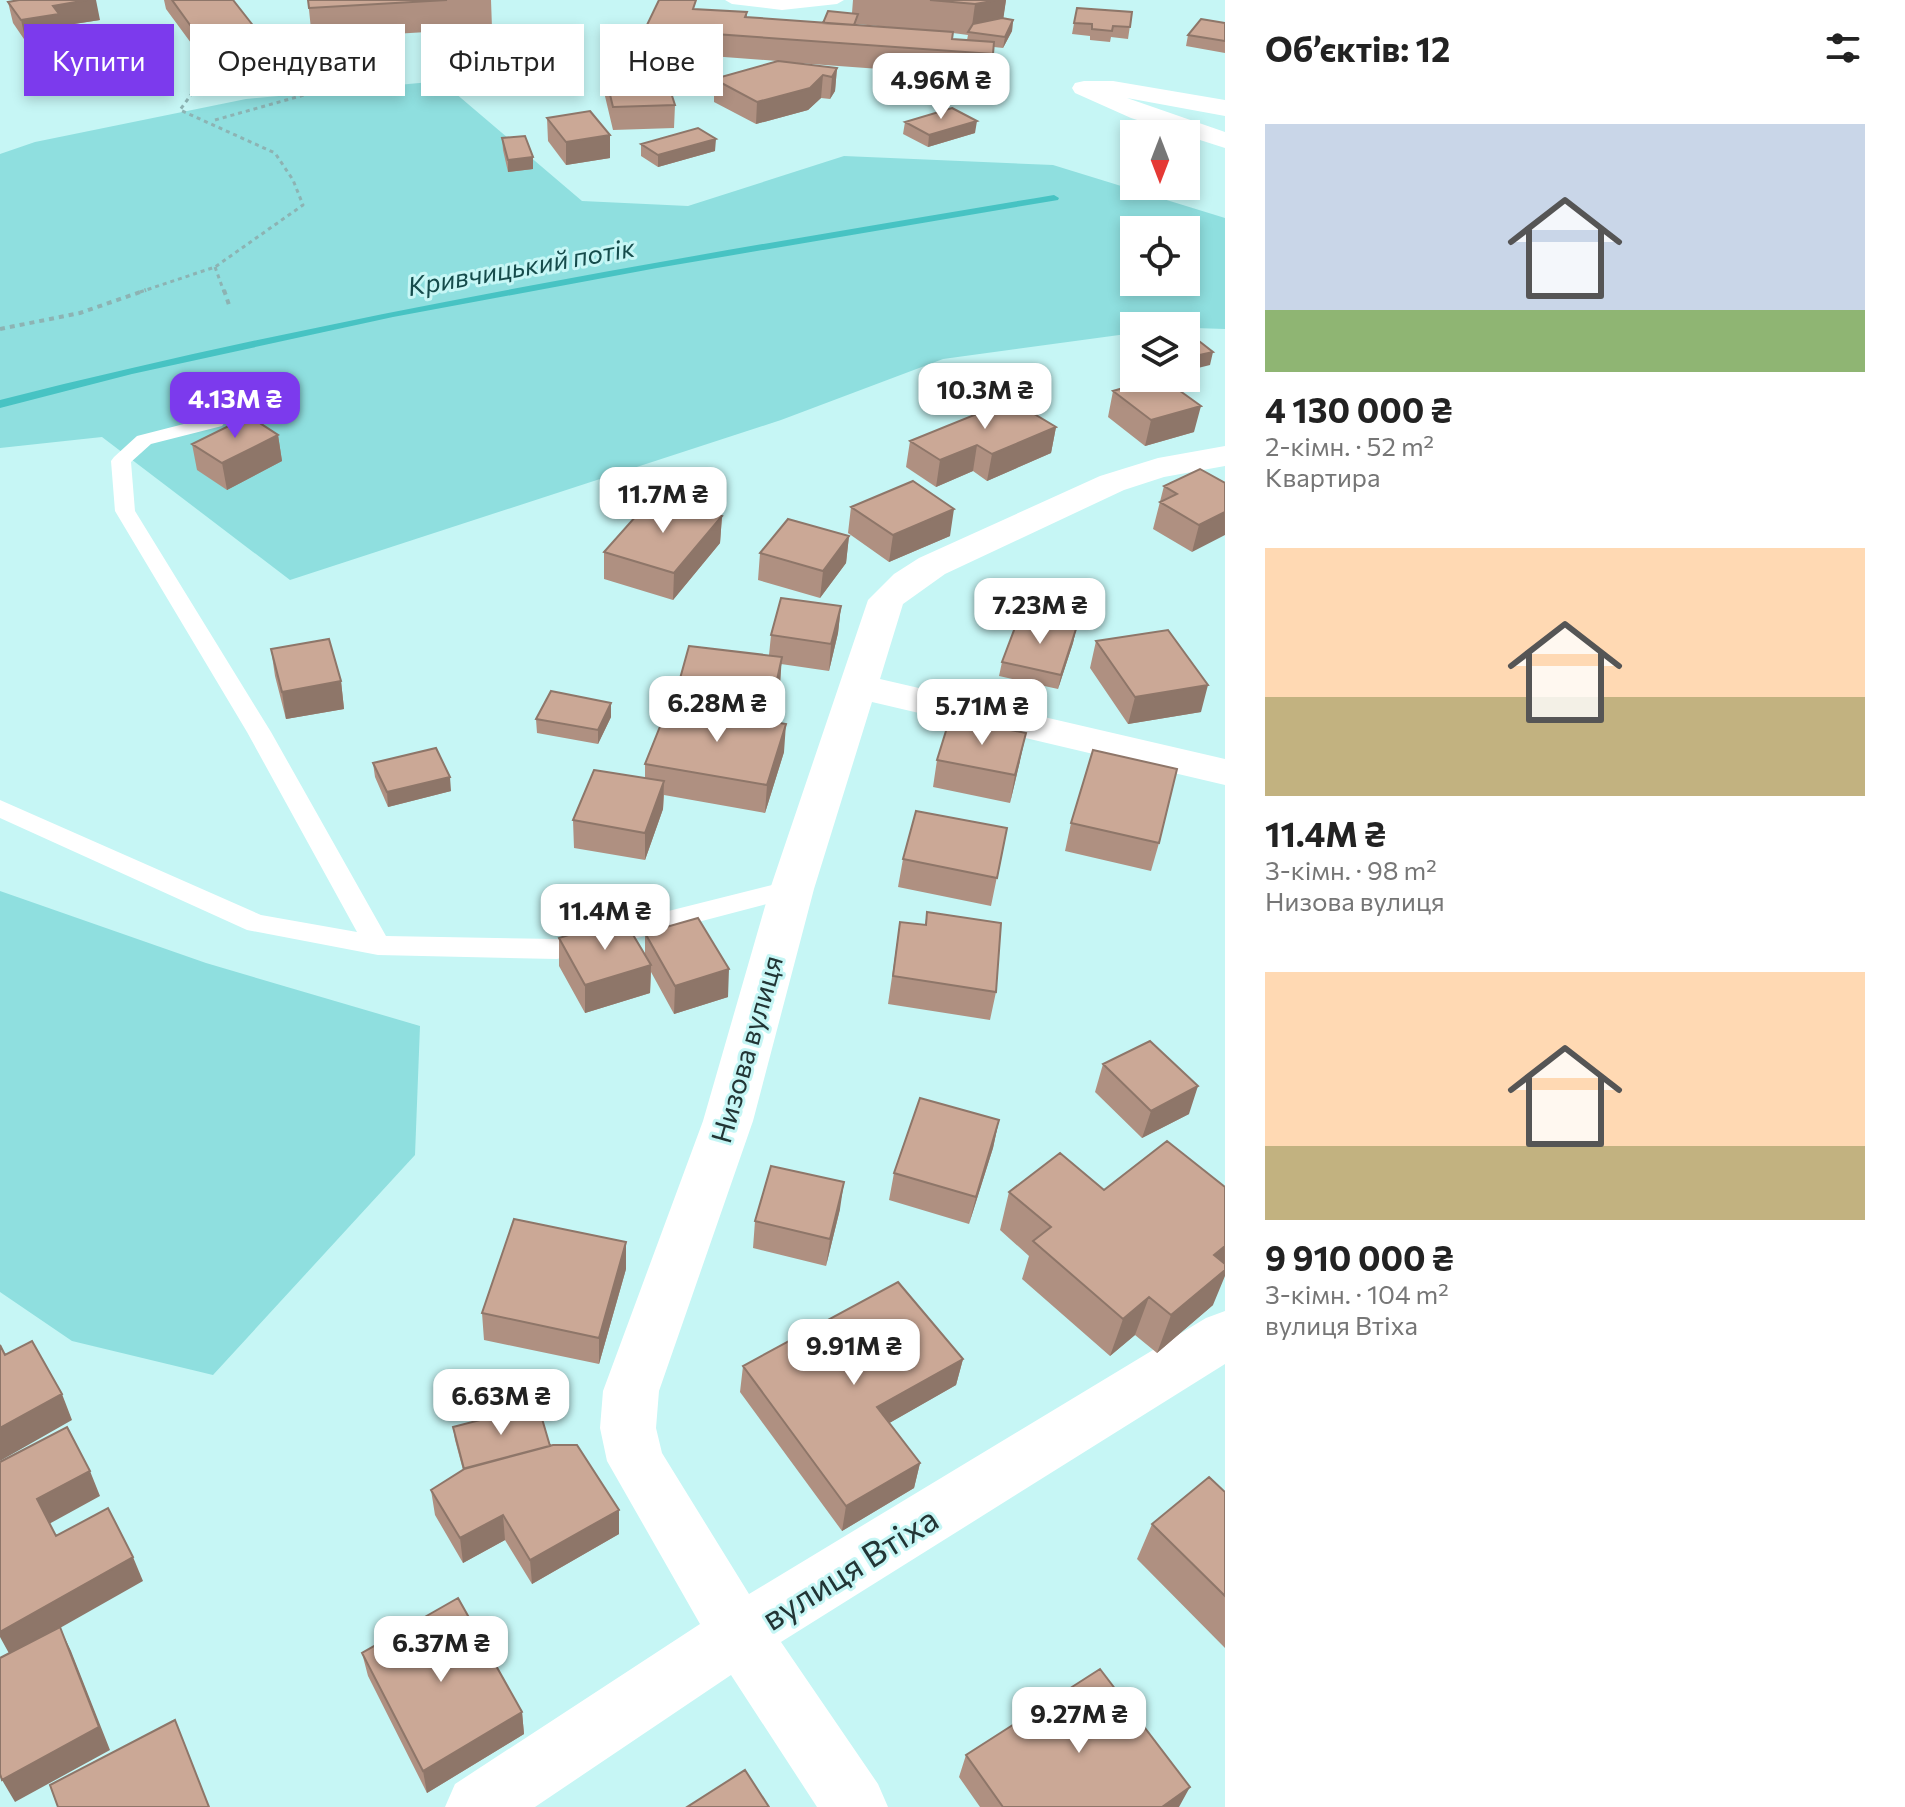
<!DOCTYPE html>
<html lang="uk">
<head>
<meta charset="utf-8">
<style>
  :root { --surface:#fff; --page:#f2f2f2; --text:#222; --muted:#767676; --accent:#7c3aed }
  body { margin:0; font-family:Commissioner,sans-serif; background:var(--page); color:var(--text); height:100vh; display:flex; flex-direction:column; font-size:30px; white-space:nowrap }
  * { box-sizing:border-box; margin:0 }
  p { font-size:26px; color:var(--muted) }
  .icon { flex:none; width:44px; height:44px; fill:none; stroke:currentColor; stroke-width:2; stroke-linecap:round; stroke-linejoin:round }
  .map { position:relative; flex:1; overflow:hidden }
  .panel { display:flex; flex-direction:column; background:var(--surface); width:680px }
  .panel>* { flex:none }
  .top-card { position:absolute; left:24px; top:24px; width:760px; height:72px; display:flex; gap:16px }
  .needle { width:52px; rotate:180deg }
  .buttons { position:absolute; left:1120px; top:120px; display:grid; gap:16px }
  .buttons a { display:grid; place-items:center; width:80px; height:80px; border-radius:0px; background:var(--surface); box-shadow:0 4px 12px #0003; font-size:40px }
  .price { position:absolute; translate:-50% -68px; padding:0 18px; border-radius:16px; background:#fff; color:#222; font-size:26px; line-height:52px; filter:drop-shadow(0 2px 4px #0008) }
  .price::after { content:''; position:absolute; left:50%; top:48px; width:24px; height:18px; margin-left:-12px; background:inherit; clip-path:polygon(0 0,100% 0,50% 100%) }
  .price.active { background:var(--accent); color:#fff }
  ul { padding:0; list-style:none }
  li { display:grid; align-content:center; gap:16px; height:424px; padding:0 40px }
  li span { display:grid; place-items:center; height:248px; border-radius:0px; color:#555 }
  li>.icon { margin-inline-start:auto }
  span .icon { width:144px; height:144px; fill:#fffc; stroke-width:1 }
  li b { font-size:34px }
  h2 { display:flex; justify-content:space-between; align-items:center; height:96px; padding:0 40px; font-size:34px }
  .tag { padding:0 28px; border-radius:0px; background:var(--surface); box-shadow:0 4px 12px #0003; font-size:28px; line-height:72px }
  .tag.active { background:var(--accent); color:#fff }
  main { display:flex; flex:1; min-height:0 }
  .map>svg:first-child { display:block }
  .green { fill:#8fdfdf; fill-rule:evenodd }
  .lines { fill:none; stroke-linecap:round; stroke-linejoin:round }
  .stream { fill:#47c3c3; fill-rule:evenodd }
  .path-far1 { stroke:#8db3b3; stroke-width:3; stroke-dasharray:4 4; stroke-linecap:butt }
  .path { stroke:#8db3b3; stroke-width:4; stroke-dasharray:5 5; stroke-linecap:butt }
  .lane { fill:#fff; fill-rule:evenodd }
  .street { fill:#fff; fill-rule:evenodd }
  .wall { fill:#af9081; fill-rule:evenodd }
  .shaded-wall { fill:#8e7669 }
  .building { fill:#cba896; stroke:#8e7669; stroke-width:2 }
  .labels { text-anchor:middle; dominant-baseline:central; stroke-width:6; stroke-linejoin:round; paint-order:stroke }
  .far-water-label { font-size:26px; font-style:italic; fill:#154b4b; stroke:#c6f6f5 }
  .street-label { font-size:28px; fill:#223535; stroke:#c6f6f5 }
  .near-street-label { font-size:34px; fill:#223535; stroke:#c6f6f5 }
</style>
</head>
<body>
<main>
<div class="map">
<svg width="1225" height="1807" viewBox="0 0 1225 1807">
  <rect width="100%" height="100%" fill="#c6f6f5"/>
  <path class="green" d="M441,81L582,201L688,206L844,156L1053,165L1225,218V329L1134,326V333L943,359L781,420L290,580L102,437L0,448V154L35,142L246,99ZM1134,230H1186V282H1134Z
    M0,891L206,963L420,1026L415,1155L213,1375L72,1341L0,1292Z"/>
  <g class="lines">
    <path class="stream" d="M1054,195L1059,198L1058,200L657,268L393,317L132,374L0,408V400C348,312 700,254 1054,195Z"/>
    <path class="path-far1" d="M215,120L304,95
      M215,267L224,292
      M140,292L215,267L303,205L293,180L275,153L180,110L204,77"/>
    <path class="path" d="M224,290L229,305
      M0,329L80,313L146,290"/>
    <path class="lane" d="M725,0H844L837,4L782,10L732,4Z
      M215,416L222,418L225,422L222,426L151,444L131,462L135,511L271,732L386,936L557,939L792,880L801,883L805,889L801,895L557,959L378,955L247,930L0,818V800L261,915L357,932L247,732L115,511L111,461L114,457L137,436Z"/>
    <path class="street" d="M1084,81H1113L1225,100V116L1127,98L1225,132V148L1131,118L1075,93L1072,88L1075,83Z
      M1225,446V466L1164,477L1124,490L945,574L903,604L880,679L1225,759V785L872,702L814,889L753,1121L659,1391L656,1428L662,1453L749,1594L1206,1318L1225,1311V1364L781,1642L878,1784L888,1807H817L731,1675L535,1807H445L455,1784L700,1624L607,1461L600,1428L603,1391L703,1121L770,889L868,600L894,574L919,558L1100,476L1158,458Z"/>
  </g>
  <path class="wall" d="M164,0H233L255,28L257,50L202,58L166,9Z
    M308,0H491L492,28L312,39Z
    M853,0H1006L1003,18L1013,20L1012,31L1003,48L994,47L989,77L784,62L837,68L835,91L830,99L821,98L808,110L756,124L714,102V79L777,61L644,51L645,29L697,9L747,12V17L823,23L852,13ZM857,24L899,28L857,25ZM953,33L968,35L967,40L952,39Z
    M8,2L100,20L61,26L63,36L26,42L13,23Z
    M1077,8L1132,12L1128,39L1111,37L1110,42L1090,40V36L1072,34Z
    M1225,23V53L1186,46L1188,35Z
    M43,59L106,79L63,88L46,70Z
    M604,70L675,105L674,128L613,130L604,92Z
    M547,118L610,158L566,165L548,141Z
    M905,122L975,133L928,147L903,134Z
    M502,138L533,157V169L508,172L503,150Z
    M641,144L715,151L658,167L641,156Z
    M1113,391L1194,432L1145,446L1108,417Z
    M1056,427L1051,453L987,481L973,471L936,487L906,467L910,441Z
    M278,435L282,461L227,490L197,470L192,444Z
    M1225,483L1192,552L1153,529L1164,486Z
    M851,507L950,536L889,562L848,533Z
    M722,516L720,543L673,600L604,579V552Z
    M849,536L846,563L820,598L758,580L760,553Z
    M841,606L838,633L829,671L781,664L780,684L772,721L784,752L765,813L664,795L663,809L645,860L574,848L573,820L645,778V764L677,705L678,686L769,655L771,635Z
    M1076,629L1073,643L1058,689L999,676L1002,662Z
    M1096,641L1201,712L1128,724L1090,668Z
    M271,649L341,681L344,709L286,719L275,676Z
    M611,717L598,744L537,733L536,719Z
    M937,760L1020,761L1010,803L933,787Z
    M373,763L451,791L388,807L375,777Z
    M1071,823L1159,843L1151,871L1065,851Z
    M1007,828L991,906L898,887L903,859Z
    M927,912L996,992L990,1020L888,1004L900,922L925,925Z
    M645,933L728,997L674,1014L651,972L650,993L585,1013L559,966V938L645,955Z
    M1103,1064L1189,1114L1142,1138L1095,1092Z
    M999,1120L993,1148L969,1224L889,1200L894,1173Z
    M1009,1192L1213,1305L1157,1353L1135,1335L1110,1356L1022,1279L1029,1256L1000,1230Z
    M840,1209L826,1266L753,1248L755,1221Z
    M626,1269L599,1364L484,1340L482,1313Z
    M963,1359L956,1385L889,1423L920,1463L914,1488L842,1531L740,1392L743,1366Z
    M453,1427L550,1446L619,1510V1534L532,1584L505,1540L463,1563L435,1515L431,1490L463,1470L455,1440Z
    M1225,1492V1648L1137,1559L1152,1524Z
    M362,1653L522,1712L524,1734L427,1793L368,1676Z
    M966,1755L1179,1807H980L959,1777Z"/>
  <path class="shaded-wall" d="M87,0H96L100,20L61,26L63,36L26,42L21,20L53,6Z
    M998,0H1006L1003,21L971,33L975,4Z
    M1013,20L1012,31L1003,48L1005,37Z
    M255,28L257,50L202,58L198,36Z
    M103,67L106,79L63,88L60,76Z
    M837,68L835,91L830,99L832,77Z
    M823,75L821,98L808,110L756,124L757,102Z
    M977,121L975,133L928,147L929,135Z
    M610,135V158L566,165V142Z
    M716,139L715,151L658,167V155Z
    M533,157V169L508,172V160Z
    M1213,352L1210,365L1186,371V358Z
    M1201,406L1194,432L1145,446L1151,420Z
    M1056,427L1051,453L987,481L992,454Z
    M278,435L282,461L227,490L222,463Z
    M977,445L973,471L936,487L940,460Z
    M954,509L950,536L889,562L893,535Z
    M1225,512V535L1192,552L1199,525Z
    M722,516L720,543L673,600L674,573Z
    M849,536L846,563L820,598L823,571Z
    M841,606L838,633L829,671L831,644Z
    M1076,629L1073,643L1058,689L1061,675Z
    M782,657L780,684L771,726L773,698Z
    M341,681L344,709L286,719L282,692Z
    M1208,685L1201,712L1128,724L1135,697Z
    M611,703V717L598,744V730Z
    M786,724L784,752L765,813L767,785Z
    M1026,733L1020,761L1010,803L1015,775Z
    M450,777L451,791L388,807L387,792Z
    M664,781L663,809L645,860V833Z
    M651,965L650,993L585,1013V985Z
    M729,969L728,997L674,1014L675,986Z
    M1198,1086L1189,1114L1142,1138L1151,1111Z
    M999,1120L993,1148L969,1224L976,1197Z
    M844,1182L840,1209L826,1266L830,1239Z
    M626,1242V1269L599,1364V1338Z
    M1225,1246V1276L1213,1305L1157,1353L1171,1315L1214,1255Z
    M1149,1297L1135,1335L1110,1356L1123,1319Z
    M963,1359L956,1385L872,1433L877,1407Z
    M62,1394L72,1420L0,1461V1428Z
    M920,1463L914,1488L842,1531L846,1506Z
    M90,1471L100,1496L49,1524L37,1499Z
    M619,1510V1534L532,1584L530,1560Z
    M503,1515L505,1540L463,1563L460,1538Z
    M133,1557L143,1581L60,1628L71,1651L110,1750L15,1802L2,1780L11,1657L0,1637V1632Z
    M522,1712L524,1734L427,1793L423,1771Z
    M1190,1787L1179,1807H1162Z"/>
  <path class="building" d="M19,0H87L53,6L59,14L21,20L8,2Z
    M172,0H233L255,28L198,36Z
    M308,0H447L309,8Z
    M659,0H696L693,9L747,12L745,17L953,32L952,39L994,42L993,54L645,29Z
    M930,0H998L975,4Z
    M1077,8L1132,12L1130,27L1113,26L1112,31L1092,29V24L1074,23Z
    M828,11L858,14L854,25L823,23Z
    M1002,18L1013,20L1005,37L968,32L973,24Z
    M1201,19L1225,23V41L1188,35Z
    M86,50L103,67L60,76L43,59Z
    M778,61L837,68L832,77L823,75L810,88L757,102L714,79Z
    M663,68L675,105L613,107L604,70Z
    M952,108L977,121L929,135L905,122Z
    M590,111L610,135L566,142L547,118Z
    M698,128L716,139L658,155L641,144Z
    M525,136L533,157L508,160L502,138Z
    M1190,334L1213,352L1186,358V335Z
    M1158,378H1162L1201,406L1151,420L1113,391Z
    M1011,400L1056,427L992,454L977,445L940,460L910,441Z
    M249,416L278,435L222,463L192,444Z
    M1200,469L1225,483V512L1199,525L1160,502L1177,494L1164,486Z
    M913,481L954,509L893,535L851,507Z
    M653,497L722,516L674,573L604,552Z
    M788,519L849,536L823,571L760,553Z
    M781,598L841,606L831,644L771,635Z
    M1019,617L1076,629L1061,675L1002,662Z
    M1168,630L1208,685L1135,697L1096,641Z
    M329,639L341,681L282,692L271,649Z
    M689,646L782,657L773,698L678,686Z
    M551,691L611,703L598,730L536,719Z
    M669,704L786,724L767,785L645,764Z
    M950,718L1026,733L1015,775L937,760Z
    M436,748L450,777L387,792L373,763Z
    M1093,750L1177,769L1159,843L1071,823Z
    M594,770L664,781L645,833L573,820Z
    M916,811L1007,828L997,878L903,859Z
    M927,912L1001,923L996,992L893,976L900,922L926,925Z
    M623,918L651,965L585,985L559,938Z
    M698,918L729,969L675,986L645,933Z
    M1150,1041L1198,1086L1151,1111L1103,1064Z
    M920,1098L999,1120L976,1197L894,1173Z
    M1167,1141L1225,1187V1246L1214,1255L1225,1264V1270L1171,1315L1149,1297L1123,1319L1033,1241L1051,1227L1009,1192L1060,1153L1104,1190Z
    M771,1166L844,1182L830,1239L755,1221Z
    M514,1219L626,1242L599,1338L482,1313Z
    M898,1282L963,1359L877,1407L920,1463L846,1506L743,1366Z
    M32,1341L62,1394L0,1428V1345L5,1355Z
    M538,1405L550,1446L464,1469L453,1427Z
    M67,1427L90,1471L37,1499L56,1536L108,1508L133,1557L0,1632V1462Z
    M553,1445H577L619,1510L530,1560L503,1515L460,1538L431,1490L466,1468Z
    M1209,1477L1225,1492V1596L1152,1524Z
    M458,1598L522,1712L423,1771L362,1653Z
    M60,1627L99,1727L2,1780L0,1774V1658Z
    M1100,1669L1190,1787L1162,1807H1003L966,1755Z
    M175,1720L209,1807H58L50,1785Z
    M745,1770L769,1807H687Z"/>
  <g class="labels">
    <g class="far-water-label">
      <text transform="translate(521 266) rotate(-10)">Кривчицький потік</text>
    </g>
    <g class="street-label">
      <text transform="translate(746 1049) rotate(-74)">Низова вулиця</text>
    </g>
    <g class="near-street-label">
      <text transform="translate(849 1567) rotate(-32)">вулиця Втіха</text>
    </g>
  </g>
</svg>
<div class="buttons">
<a><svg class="needle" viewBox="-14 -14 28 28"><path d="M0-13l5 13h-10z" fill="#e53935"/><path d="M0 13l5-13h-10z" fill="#767676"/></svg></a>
<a><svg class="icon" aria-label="locate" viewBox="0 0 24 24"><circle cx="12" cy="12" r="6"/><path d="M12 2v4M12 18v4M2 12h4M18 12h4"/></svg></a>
<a><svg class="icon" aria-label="layers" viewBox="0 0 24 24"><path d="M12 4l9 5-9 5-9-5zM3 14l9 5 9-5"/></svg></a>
</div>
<b class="price" style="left:941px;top:121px">4.96M ₴</b>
<b class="price" style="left:985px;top:431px">10.3M ₴</b>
<b class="price active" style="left:235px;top:440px">4.13M ₴</b>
<b class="price" style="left:663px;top:535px">11.7M ₴</b>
<b class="price" style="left:1040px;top:646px">7.23M ₴</b>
<b class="price" style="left:717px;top:744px">6.28M ₴</b>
<b class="price" style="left:982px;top:747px">5.71M ₴</b>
<b class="price" style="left:605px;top:952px">11.4M ₴</b>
<b class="price" style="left:854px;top:1387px">9.91M ₴</b>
<b class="price" style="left:501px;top:1437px">6.63M ₴</b>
<b class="price" style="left:441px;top:1684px">6.37M ₴</b>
<b class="price" style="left:1079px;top:1755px">9.27M ₴</b>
<div class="top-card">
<a class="tag active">Купити</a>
<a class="tag">Орендувати</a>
<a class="tag">Фільтри</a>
<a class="tag">Нове</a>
</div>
</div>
<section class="panel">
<h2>Об’єктів: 12<svg class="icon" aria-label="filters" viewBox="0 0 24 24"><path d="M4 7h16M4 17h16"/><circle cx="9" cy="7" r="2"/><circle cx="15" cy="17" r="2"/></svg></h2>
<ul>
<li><span style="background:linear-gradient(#c9d6e8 75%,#8fb573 0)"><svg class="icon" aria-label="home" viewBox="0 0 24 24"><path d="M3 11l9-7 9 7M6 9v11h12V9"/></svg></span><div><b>4 130 000 ₴</b><p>2-кімн. · 52 m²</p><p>Квартира</p></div></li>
<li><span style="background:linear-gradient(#ffd9b3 60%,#c2b280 0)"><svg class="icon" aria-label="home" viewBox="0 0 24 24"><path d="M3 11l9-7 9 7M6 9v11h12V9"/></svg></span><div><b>11.4M ₴</b><p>3-кімн. · 98 m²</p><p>Низова вулиця</p></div></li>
<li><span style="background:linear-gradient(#ffd9b3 70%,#c2b280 0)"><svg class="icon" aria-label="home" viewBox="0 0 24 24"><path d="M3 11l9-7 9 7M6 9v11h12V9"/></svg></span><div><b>9 910 000 ₴</b><p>3-кімн. · 104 m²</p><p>вулиця Втіха</p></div></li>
</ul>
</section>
</main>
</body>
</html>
